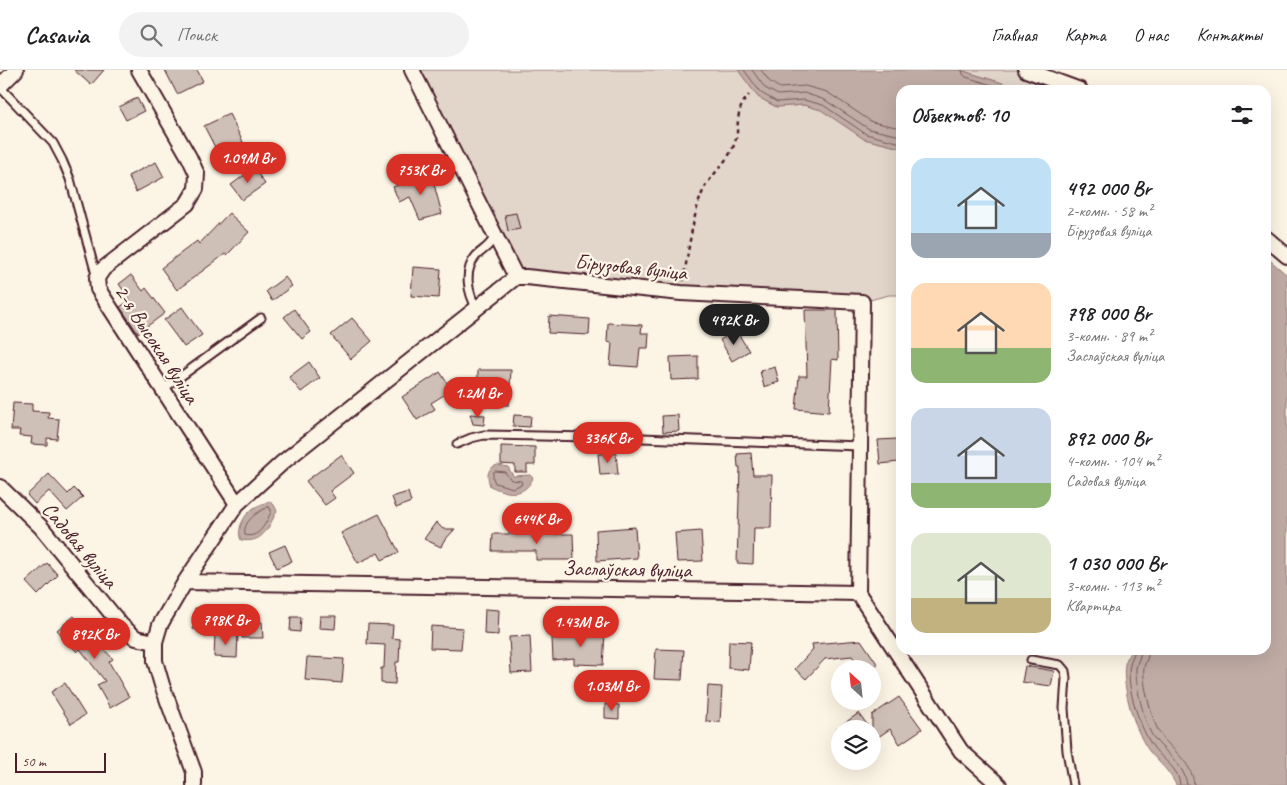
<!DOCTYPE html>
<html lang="ru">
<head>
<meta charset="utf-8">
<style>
  :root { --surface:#fff; --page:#f2f2f2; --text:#202124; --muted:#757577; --line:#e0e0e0; --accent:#d93025 }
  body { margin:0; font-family:Caveat,sans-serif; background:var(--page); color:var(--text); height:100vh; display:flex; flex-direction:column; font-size:19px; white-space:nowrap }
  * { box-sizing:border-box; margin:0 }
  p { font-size:16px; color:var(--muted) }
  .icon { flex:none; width:28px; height:28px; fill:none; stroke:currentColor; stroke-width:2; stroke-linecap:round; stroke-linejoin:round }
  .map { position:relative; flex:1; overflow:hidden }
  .sheet { position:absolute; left:896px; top:15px; width:375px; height:570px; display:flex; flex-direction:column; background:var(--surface); border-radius:15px; box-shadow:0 5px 20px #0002 }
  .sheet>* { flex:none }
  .needle { width:32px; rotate:333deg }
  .fabs { position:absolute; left:831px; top:590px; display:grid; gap:10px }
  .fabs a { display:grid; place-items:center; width:50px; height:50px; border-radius:50%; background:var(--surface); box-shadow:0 5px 20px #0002; font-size:25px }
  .scale { position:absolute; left:15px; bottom:12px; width:91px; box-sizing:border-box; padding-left:5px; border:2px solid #4a1f2b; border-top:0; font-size:14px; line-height:18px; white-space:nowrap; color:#4a1f2b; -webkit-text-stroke:4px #fcf5e5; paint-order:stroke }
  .price { position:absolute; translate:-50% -42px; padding:0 11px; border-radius:18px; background:var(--accent); color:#fff; font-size:16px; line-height:32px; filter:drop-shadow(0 1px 2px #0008) }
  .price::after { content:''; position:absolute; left:50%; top:30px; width:15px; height:11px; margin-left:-8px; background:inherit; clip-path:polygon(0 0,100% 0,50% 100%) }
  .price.selected { background:#222; color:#fff }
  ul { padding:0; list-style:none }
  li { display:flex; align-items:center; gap:15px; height:125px; padding:0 15px }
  li span { display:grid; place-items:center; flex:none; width:140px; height:100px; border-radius:15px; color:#555 }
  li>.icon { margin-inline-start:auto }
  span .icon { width:60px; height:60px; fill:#fffc; stroke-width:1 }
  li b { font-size:21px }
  h2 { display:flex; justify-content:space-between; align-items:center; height:60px; padding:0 15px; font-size:21px }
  header { display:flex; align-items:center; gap:30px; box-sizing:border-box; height:70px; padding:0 25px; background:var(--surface); border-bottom:1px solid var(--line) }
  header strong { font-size:24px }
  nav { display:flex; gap:28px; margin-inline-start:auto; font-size:18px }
  .search { width:350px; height:45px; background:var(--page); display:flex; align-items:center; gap:12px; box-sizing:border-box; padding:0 18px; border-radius:28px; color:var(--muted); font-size:19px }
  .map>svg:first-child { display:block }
  .green { fill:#e2d5ca; stroke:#967a7a }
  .water { fill:#c0aca5; stroke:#917474 }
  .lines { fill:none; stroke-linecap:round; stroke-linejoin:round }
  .shore { stroke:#79575c; stroke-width:1 }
  .building { fill:#cfc0b7; stroke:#4a1f2b }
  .service-casing { stroke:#4a1f2b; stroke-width:11 }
  .minor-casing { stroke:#4a1f2b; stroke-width:18 }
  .path { stroke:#4a1f2b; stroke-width:2.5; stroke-dasharray:4 4; stroke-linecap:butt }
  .service { stroke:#fcf5e5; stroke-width:7 }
  .minor { stroke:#fcf5e5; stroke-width:14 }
  .labels { text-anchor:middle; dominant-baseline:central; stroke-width:4.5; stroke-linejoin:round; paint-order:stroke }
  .street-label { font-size:21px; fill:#4a1f2b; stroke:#fcf5e5 }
</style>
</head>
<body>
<header>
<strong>Casavia</strong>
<div class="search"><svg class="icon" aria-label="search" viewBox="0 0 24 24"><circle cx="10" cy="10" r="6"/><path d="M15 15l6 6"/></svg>Поиск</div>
<nav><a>Главная</a><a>Карта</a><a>О нас</a><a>Контакты</a></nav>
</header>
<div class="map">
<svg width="1287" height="715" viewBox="0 0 1287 715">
  <rect width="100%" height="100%" fill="#fcf5e5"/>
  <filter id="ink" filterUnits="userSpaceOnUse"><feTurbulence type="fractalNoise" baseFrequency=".02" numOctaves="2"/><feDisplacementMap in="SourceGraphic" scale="10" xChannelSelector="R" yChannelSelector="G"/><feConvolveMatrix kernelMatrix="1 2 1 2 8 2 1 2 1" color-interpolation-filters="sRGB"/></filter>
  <g filter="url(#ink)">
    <path class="green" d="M412,0H738L758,27L776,37L804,35L822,40L864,69L901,78V225H889L862,232L516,207Z
      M960,0H1022L1080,20H1025Z"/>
    <path class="water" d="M738,0H960L1025,20H901V78L864,69L821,40L804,35L777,37L758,27Z
      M1266,187L1287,205V715H1176C1169,700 1160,694 1150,682C1136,665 1121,617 1125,594C1126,590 1129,584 1131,580H1266Z
      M498,395L508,397L513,406L530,405L533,408C524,428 507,424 490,416C487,406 486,398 498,395Z
      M269,431L274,435L277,441C268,458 263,474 241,470C236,460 244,444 254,438C258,435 264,434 269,431Z"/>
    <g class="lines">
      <path class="shore" d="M744,0L761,23L777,32L804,30L823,35L866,64L901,73
        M752,0L765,18L778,25L804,23L825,30L869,59L901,66
        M761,0L770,12L780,18L805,16L827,22L872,52L901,58
        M962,0L963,4L966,7L1008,20
        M495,401L505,402L511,410L521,411L522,414L513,418L495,413L493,408V403Z
        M268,437L271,439V442C266,453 259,469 245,465C242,452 257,442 268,437Z
        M1135,580C1134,585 1131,589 1130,595C1125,616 1141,661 1154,678C1163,690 1179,698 1180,715
        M1141,580C1141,587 1137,592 1136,598C1135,615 1144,651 1152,665C1163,682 1185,694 1187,715
        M1149,580C1149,587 1145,592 1144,598C1142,613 1152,649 1159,662C1170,680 1193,691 1194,715"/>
    </g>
    <path class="building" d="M74,0H104L91,15Z
      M165,0H197L203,11L177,24Z
      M137,28L144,41L126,50L119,37Z
      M229,44L243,72L219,85L204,56Z
      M156,92L164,107L136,122L128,106Z
      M254,98L265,114L242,130L231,115Z
      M431,103L442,144L420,150L410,127L399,132L393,117Z
      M229,143L249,162L227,185L225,184L177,220L161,198L197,171L199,174Z
      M516,143L520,159L508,161L505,145Z
      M413,197L441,199L439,228L411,226Z
      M131,205L143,221L146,218L165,243L138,263L120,237L130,230L119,214Z
      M285,207L292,216L272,231L266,221Z
      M182,237L202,265L184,277L164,250Z
      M294,239L311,262L302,269L284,247Z
      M805,240H837L838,290L832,289L829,342L796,339L799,306H807Z
      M549,246L590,249L589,265L548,263Z
      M352,248L372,271L351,289L331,265Z
      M608,253L642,255L641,263H649L648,278H640L638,297L610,295L612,273L607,272Z
      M736,260L749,281L732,291L720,270Z
      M698,286V309L671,310L670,287Z
      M309,292L320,308L301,322L289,307Z
      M775,297L779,312L764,317L760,301Z
      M478,300H511L509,335H477Z
      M440,302L452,320L431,333L435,339L417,350L402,327Z
      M13,333L32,334V341L49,342L48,348L59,349L57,369L47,368V375L31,374L32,367L19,366L20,360H11Z
      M470,344L485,345L484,355L473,354Z
      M514,345L531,346L530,357L513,356Z
      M678,345L679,361L663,362L662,346Z
      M897,369L899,392L880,394L878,370Z
      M501,376L535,377V395H527V402H515V395L501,394Z
      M616,383L618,404L600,405L598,384Z
      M751,383L753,405H772L771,458H754L753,494L737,493L740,397H738L737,384Z
      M341,385L354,403L330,421L335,428L325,435L306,411Z
      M49,404L68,424L74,418L83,427L67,441L49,421L35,434L27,425Z
      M408,422L411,432L396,438L392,427Z
      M379,444L399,482L382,490L378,483L358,493L341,463Z
      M436,452L443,459H455L443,472L441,477L424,469Z
      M635,457L637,488L597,491L596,460Z
      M701,461L703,491L677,492L675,463Z
      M493,464H573L574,490H536V481H492Z
      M285,475L292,491L277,498L269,482Z
      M47,493L58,505L38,525L26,512Z
      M195,538L210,539L208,560L193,559Z
      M485,539L499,540L498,565L484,564Z
      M74,546L113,589L109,592L129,627L110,638L97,615L105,611L80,579L77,582L57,560Z
      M320,546H336L335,559L319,558Z
      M291,547H301L300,562L290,561Z
      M262,552L263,568H242V553Z
      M368,554L393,555L392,568L400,569L399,592H396L395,614L381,613V598H384L385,575L367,574Z
      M431,556L463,558L461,579L430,578Z
      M576,561L605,563L603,595L574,594V588L553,590L552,568L575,567Z
      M215,563L238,564L237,588L214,587Z
      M530,566L532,602L511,603L509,567Z
      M861,570L878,595L872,599H861L852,586L825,589L806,609L795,599L813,579L812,574Z
      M729,571L751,572L749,600L728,598Z
      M656,579L684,580L682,610L654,609Z
      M307,587L344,589L342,613L305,610Z
      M1025,596L1054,601L1051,616L1022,612Z
      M65,613L85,645L71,654L51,622Z
      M708,616L722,617L720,652L706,651Z
      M899,627L922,659L900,674L890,659L872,671V645Z
      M605,634L619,635V649L605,648Z
      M859,643L870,659H836Z"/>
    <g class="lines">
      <defs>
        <path id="service" d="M0,17L53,73L62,90L70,109L97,208
          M477,239C468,223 463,201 476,186C484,178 490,177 495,166
          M162,320L261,248
          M457,374L471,368L484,365L642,368L860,376
          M1031,590L1060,595L1065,601L1066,608L1064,638L1067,681L1073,715"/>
        <path id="minor" d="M139,0L189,87L197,104L196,119L187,134L103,199L97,208L98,219L237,434
          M412,0L516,207
          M1026,0L1080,20
          M0,16L16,0
          M1266,168L1287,186
          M0,417L41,457L121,555L136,568L155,572
          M185,512L858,523
          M194,715V702L162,615L155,591V572L160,555L185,512L237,434L283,392L516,207H526L681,223L862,232L858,523L961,681L999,715"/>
      </defs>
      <use href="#service" class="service-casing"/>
      <use href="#minor" class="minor-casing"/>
      <path class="path" d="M683,211C688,186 693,139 705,117C713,103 728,91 734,75C741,56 733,42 749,25"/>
      <use href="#service" class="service"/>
      <use href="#minor" class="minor"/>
    </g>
  </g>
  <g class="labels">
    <g class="street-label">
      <text transform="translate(631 197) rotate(6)">Бірузовая вуліца</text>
      <text transform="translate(157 274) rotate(57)">2-я Высокая вуліца</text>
      <text transform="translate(80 475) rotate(50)">Садовая вуліца</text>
      <text transform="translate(627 499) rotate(1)">Заслаўская вуліца</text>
    </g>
  </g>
</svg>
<div class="fabs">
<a><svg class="needle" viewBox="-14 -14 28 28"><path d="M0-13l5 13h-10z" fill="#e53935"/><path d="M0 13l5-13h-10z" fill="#757577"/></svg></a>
<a><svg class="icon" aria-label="layers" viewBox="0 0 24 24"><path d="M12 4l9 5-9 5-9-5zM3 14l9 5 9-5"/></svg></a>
</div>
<div class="scale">50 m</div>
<b class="price" style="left:248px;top:114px">1.09M Br</b>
<b class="price" style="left:421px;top:126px">753K Br</b>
<b class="price selected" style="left:734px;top:276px">492K Br</b>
<b class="price" style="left:478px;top:349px">1.2M Br</b>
<b class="price" style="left:608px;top:394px">336K Br</b>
<b class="price" style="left:537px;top:475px">644K Br</b>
<b class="price" style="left:226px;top:576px">798K Br</b>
<b class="price" style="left:581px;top:578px">1.43M Br</b>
<b class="price" style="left:95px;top:590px">892K Br</b>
<b class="price" style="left:612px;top:642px">1.03M Br</b>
<section class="sheet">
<h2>Объектов: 10<svg class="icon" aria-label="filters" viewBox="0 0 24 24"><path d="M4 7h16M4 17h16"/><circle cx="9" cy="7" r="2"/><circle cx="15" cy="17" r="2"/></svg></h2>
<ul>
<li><span style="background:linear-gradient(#bfe0f5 75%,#9aa5b1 0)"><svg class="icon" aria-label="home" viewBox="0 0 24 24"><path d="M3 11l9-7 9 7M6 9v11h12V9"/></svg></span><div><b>492 000 Br</b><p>2-комн. · 58 m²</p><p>Бірузовая вуліца</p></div></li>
<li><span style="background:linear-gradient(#ffd9b3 65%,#8fb573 0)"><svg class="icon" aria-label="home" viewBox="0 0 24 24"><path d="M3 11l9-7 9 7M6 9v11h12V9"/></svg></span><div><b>798 000 Br</b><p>3-комн. · 89 m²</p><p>Заслаўская вуліца</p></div></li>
<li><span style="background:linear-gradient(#c9d6e8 75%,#8fb573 0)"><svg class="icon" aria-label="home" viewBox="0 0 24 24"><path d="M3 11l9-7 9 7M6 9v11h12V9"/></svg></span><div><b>892 000 Br</b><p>4-комн. · 104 m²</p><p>Садовая вуліца</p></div></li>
<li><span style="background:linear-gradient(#dfe7d0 65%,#c2b280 0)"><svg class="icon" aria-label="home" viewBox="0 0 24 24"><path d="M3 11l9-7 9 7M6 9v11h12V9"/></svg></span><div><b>1 030 000 Br</b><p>3-комн. · 113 m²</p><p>Квартира</p></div></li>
</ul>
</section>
</div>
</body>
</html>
